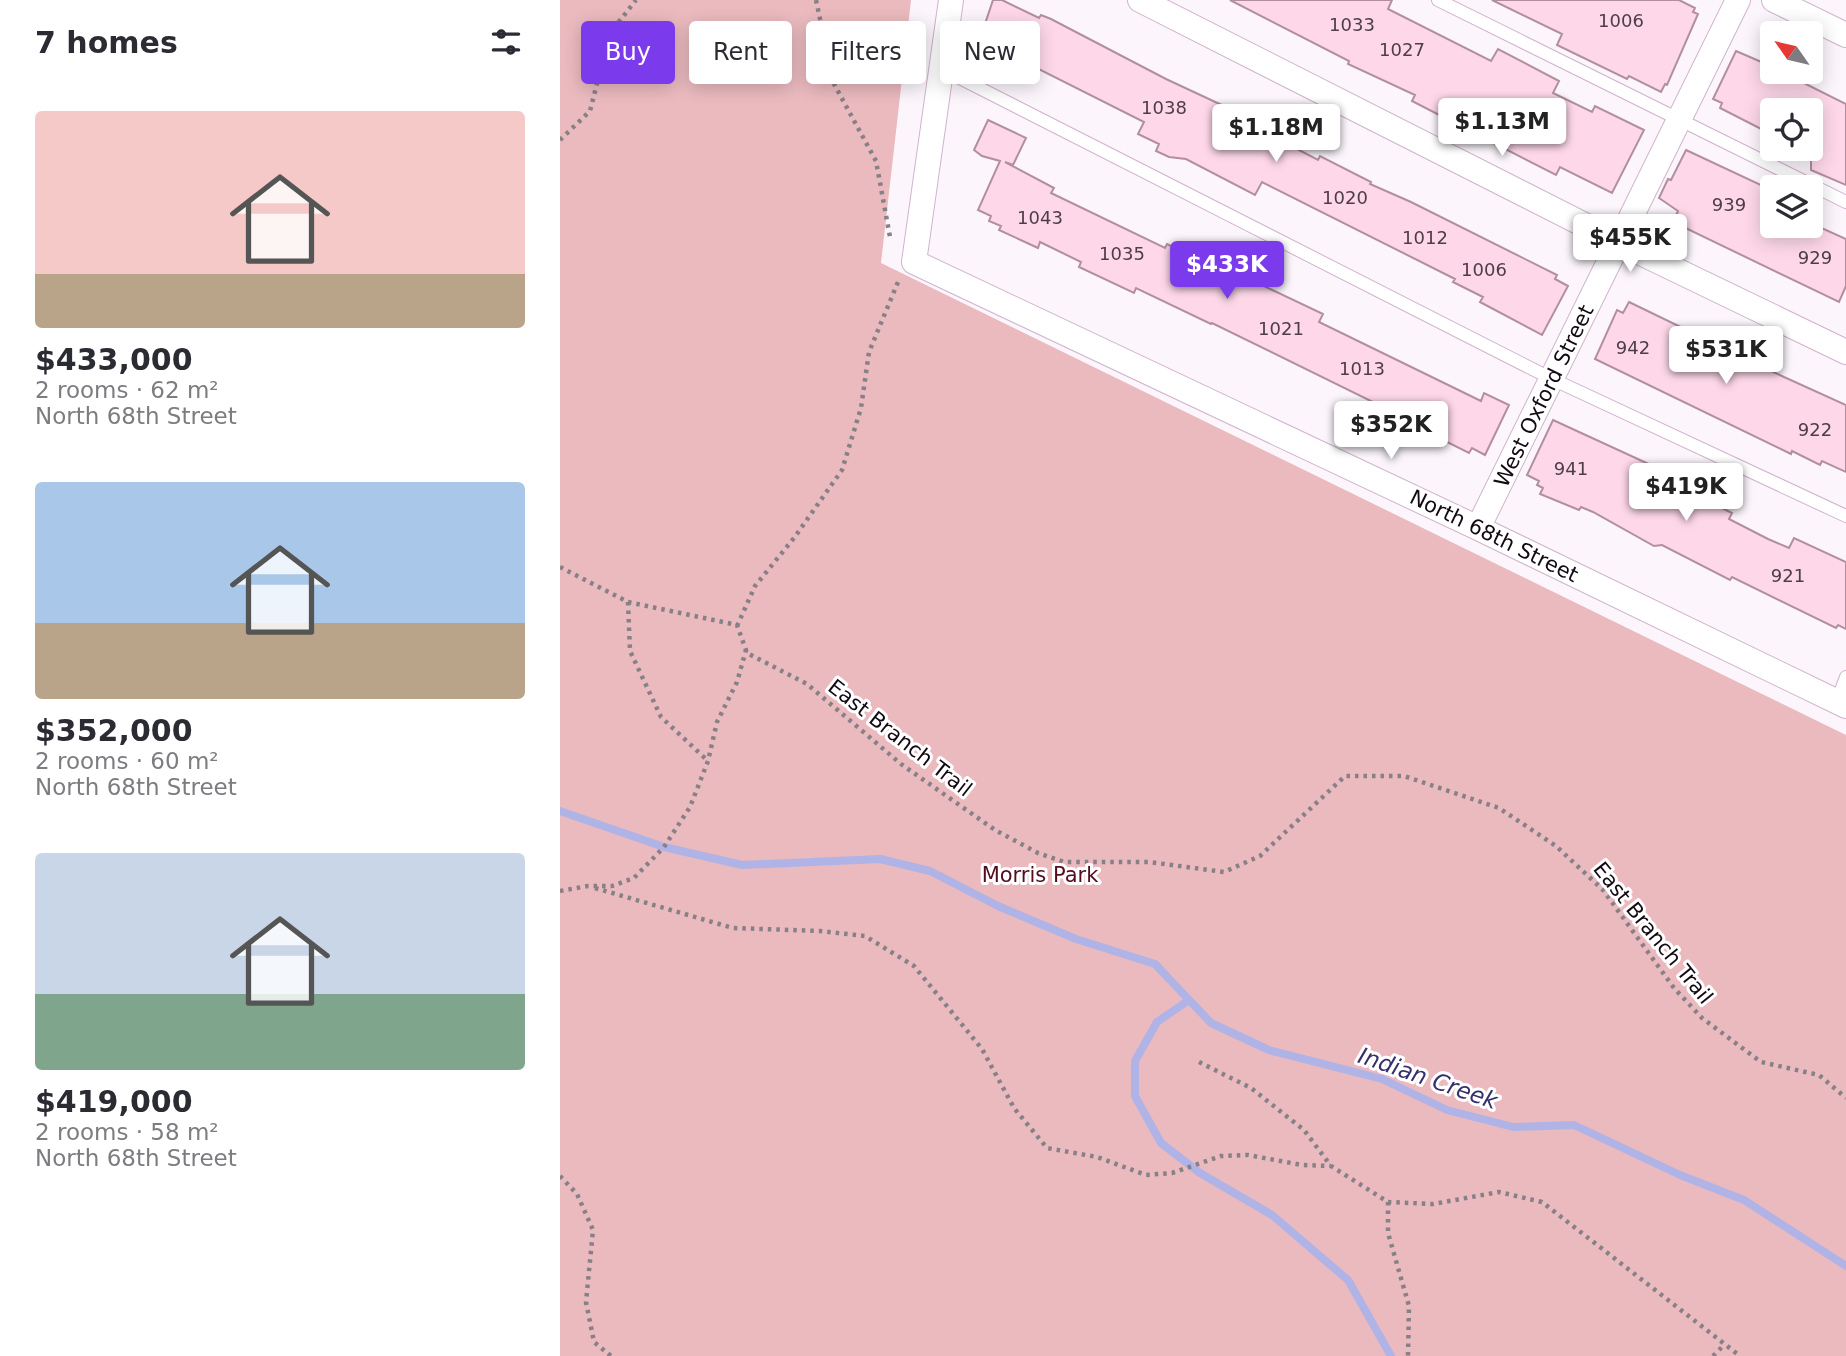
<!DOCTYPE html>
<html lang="en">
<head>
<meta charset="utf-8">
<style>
  :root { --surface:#fff; --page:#f2f2f3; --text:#2b2b33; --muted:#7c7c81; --accent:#7c3aed }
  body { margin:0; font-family:"DejaVu Sans",sans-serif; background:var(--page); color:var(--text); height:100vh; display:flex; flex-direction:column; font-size:26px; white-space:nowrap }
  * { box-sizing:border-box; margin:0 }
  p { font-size:23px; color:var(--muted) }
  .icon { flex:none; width:38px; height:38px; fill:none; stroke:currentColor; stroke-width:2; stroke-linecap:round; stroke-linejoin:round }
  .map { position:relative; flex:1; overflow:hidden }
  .sheet { display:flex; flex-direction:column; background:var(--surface); width:560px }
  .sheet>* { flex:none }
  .top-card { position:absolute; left:21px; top:21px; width:665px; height:63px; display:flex; gap:14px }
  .needle { width:46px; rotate:304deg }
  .controls { position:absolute; left:1200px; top:21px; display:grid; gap:14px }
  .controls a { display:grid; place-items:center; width:63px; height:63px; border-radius:7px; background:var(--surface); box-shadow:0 4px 18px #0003; font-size:35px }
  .price { position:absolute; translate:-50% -60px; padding:0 16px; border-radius:7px; background:#fff; color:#222; font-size:23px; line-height:46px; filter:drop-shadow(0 2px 4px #0008) }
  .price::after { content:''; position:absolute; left:50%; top:42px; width:21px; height:16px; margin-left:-10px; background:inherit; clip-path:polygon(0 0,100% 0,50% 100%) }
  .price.active { background:var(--accent); color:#fff }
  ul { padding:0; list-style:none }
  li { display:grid; align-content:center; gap:14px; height:371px; padding:0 35px }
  li span { display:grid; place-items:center; height:217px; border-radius:7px; color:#555 }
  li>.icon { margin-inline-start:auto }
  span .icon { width:126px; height:126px; fill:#fffc; stroke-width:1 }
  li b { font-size:30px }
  h2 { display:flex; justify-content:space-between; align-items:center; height:84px; padding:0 35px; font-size:30px }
  .tag { padding:0 24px; border-radius:7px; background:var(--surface); box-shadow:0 4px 18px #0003; font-size:24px; line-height:63px }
  .tag.active { background:var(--accent); color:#fff }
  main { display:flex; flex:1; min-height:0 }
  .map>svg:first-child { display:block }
  .green { fill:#eababf }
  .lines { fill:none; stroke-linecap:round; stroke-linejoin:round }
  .stream { stroke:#b0b3e6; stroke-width:8 }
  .building { fill:#fed8e9; stroke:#b28f9f; stroke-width:2 }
  .service-casing { stroke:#cfb3ce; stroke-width:14 }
  .minor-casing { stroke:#cfb3ce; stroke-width:26 }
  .path { stroke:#878087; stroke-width:4.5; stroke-dasharray:3.5 5; stroke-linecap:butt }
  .service { stroke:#fff; stroke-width:12 }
  .minor { stroke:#fff; stroke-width:24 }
  .labels { text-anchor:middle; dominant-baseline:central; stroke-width:6; stroke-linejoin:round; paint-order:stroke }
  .number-label { font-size:18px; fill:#4d3d48 }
  .street-label { font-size:21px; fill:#120912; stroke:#fff }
  .park-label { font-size:21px; fill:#540c1f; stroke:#fff }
  .water-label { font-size:23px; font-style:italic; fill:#33306d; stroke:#fff }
</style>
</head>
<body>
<main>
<section class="sheet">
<h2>7 homes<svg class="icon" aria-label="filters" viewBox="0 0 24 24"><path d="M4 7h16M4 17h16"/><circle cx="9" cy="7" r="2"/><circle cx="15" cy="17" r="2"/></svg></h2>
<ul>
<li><span style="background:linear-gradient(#f6c9c9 75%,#b9a48a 0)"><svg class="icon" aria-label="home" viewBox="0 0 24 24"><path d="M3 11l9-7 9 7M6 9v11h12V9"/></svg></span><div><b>$433,000</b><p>2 rooms · 62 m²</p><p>North 68th Street</p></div></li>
<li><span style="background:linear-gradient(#a9c7e8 65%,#b9a48a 0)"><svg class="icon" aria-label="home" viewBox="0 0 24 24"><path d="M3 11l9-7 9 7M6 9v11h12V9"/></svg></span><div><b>$352,000</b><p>2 rooms · 60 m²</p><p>North 68th Street</p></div></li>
<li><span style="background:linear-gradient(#c9d6e8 65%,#7fa58c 0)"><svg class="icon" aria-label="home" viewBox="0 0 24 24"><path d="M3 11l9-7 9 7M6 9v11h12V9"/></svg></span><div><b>$419,000</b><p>2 rooms · 58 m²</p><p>North 68th Street</p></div></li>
</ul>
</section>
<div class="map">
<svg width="1286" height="1356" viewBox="0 0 1286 1356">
  <rect width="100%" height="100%" fill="#fcf6fc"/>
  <path class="green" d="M0,0H351L321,263L1286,735V1356H0Z"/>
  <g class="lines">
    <path class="stream" d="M0,811L104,847L182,865L320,859L370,871L438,906L516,939L595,964L651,1023L709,1050L822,1079L887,1110L953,1127L1014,1125L1120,1175L1184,1200L1286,1266
      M629,1000L597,1022L575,1061V1096L601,1143L640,1173L712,1215L788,1280L831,1356"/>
  </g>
  <path class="building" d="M433,0H442L479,18L481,15L491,19L606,79L666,107L693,122L691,125L758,160L760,156L811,182L810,184L851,202L997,275L995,279L1008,286L982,335L920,302L923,297L893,282L895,279L702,182L695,195L626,159L609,157L596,151L599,144L578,134L584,122L423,41L429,29L424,27Z
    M670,0H832L828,9L931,61L938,49L999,81L993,93L1032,112L1035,106L1084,130L1052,193L1000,167L996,175L852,101L855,95L788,64L789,61Z
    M932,0H1119L1135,8L1133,12L1138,14L1107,85L1105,84L1101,92L1069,76L1067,79L997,45L1002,34Z
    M1176,51L1213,67V72H1222L1286,104V185L1251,170V154L1240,149H1251V110H1213V135L1160,108L1162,103L1153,99Z
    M428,120L466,138L453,165L445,162L494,188L491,193L605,248L607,244L664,272L666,268L763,314L759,322L921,401L924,393L949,405L925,455L912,448L909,453L873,435L874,432L652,323L651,324L576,288L574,293L519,267L521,262L480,242L478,248L439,230L441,226L429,221L431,216L418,210L440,161L422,156L414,150Z
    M1126,150L1207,188L1208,186L1213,188V226H1251V213L1260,219L1257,226L1286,239V286L1279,302L1113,222L1118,211L1099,198L1108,179L1111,180Z
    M1069,302L1224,377L1286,405V472L1262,461L1260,465L1232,451L1231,454L1035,359L1057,310L1063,313Z
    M993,420L1117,477L1113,484L1172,513L1169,519L1208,539L1229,548L1234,538L1286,562V629L1278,625L1276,628L1172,577L1170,580L1102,545L1094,546L1033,512L1021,507L1019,510L980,494L983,488L977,485L979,481L967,475Z"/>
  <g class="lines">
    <defs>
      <path id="service" d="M878,0L1286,202
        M382,69L992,379L1286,516
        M1277,701L1286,677"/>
      <path id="minor" d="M391,0L354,262L918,528L1286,706
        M580,0L1060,243L1286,352
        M1214,0L1286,35
        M918,528L1178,0"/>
    </defs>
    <use href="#service" class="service-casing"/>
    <use href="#minor" class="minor-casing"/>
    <path class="path" d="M256,0L274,84L316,161L330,237
      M0,140L30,111L50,33L76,0
      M0,567L68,602L177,625L187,653L247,684L341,764L435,830L478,853L504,862H589L664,872L700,856L785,776H844L939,808L996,846L1043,890L1114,988L1142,1018L1201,1062L1259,1075L1286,1098
      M68,602L70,651L101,717L148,761
      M177,626L195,586L234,538L282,470L301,408L309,352L338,282
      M35,888L173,928L260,931L305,936L354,966L422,1049L454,1108L487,1148L537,1157L586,1175L612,1173L661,1156L688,1155L742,1165L771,1166
      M0,891L28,886H52L74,878L104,847L130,807L148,761L157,722L177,682L186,650
      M639,1062L691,1088L744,1130L771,1166L828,1202L873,1204L939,1192L982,1202L1180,1356
      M0,1176L17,1194L33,1230L26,1302L34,1342L51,1356
      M828,1202V1233L849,1306L848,1356
      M1153,1356L1164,1345"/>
    <use href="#service" class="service"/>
    <use href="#minor" class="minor"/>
  </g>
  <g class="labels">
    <g class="number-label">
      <text x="1061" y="20">1006</text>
      <text x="792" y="24">1033</text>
      <text x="842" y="49">1027</text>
      <text x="604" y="107">1038</text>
      <text x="785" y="197">1020</text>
      <text x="1169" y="204">939</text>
      <text x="480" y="217">1043</text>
      <text x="865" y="237">1012</text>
      <text x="562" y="253">1035</text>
      <text x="1255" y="257">929</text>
      <text x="924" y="269">1006</text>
      <text x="721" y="328">1021</text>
      <text x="1073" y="347">942</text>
      <text x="802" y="368">1013</text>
      <text x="1255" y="429">922</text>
      <text x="1011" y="468">941</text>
      <text x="1228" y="575">921</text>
    </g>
    <g class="street-label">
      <text transform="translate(984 396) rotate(-64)">West Oxford Street</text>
      <text transform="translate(934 536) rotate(26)">North 68th Street</text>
      <text transform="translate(340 738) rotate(38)">East Branch Trail</text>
      <text transform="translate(1093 933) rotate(51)">East Branch Trail</text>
    </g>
    <g class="park-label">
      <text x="480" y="875">Morris Park</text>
    </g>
    <g class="water-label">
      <text transform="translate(868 1078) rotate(19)">Indian Creek</text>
    </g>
  </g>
</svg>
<div class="controls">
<a><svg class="needle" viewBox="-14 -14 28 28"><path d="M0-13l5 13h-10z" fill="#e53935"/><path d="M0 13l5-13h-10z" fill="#7c7c81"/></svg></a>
<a><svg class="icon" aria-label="locate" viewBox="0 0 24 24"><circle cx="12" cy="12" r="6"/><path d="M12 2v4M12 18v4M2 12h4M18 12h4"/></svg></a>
<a><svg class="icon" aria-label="layers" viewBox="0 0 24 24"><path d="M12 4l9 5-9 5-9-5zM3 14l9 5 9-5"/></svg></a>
</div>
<b class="price" style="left:942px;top:158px">$1.13M</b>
<b class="price" style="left:716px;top:164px">$1.18M</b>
<b class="price" style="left:1070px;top:274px">$455K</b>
<b class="price active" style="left:667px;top:301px">$433K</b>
<b class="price" style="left:1166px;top:386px">$531K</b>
<b class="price" style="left:831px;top:461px">$352K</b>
<b class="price" style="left:1126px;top:523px">$419K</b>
<div class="top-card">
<a class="tag active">Buy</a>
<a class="tag">Rent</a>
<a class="tag">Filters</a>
<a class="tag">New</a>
</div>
</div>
</main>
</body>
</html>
